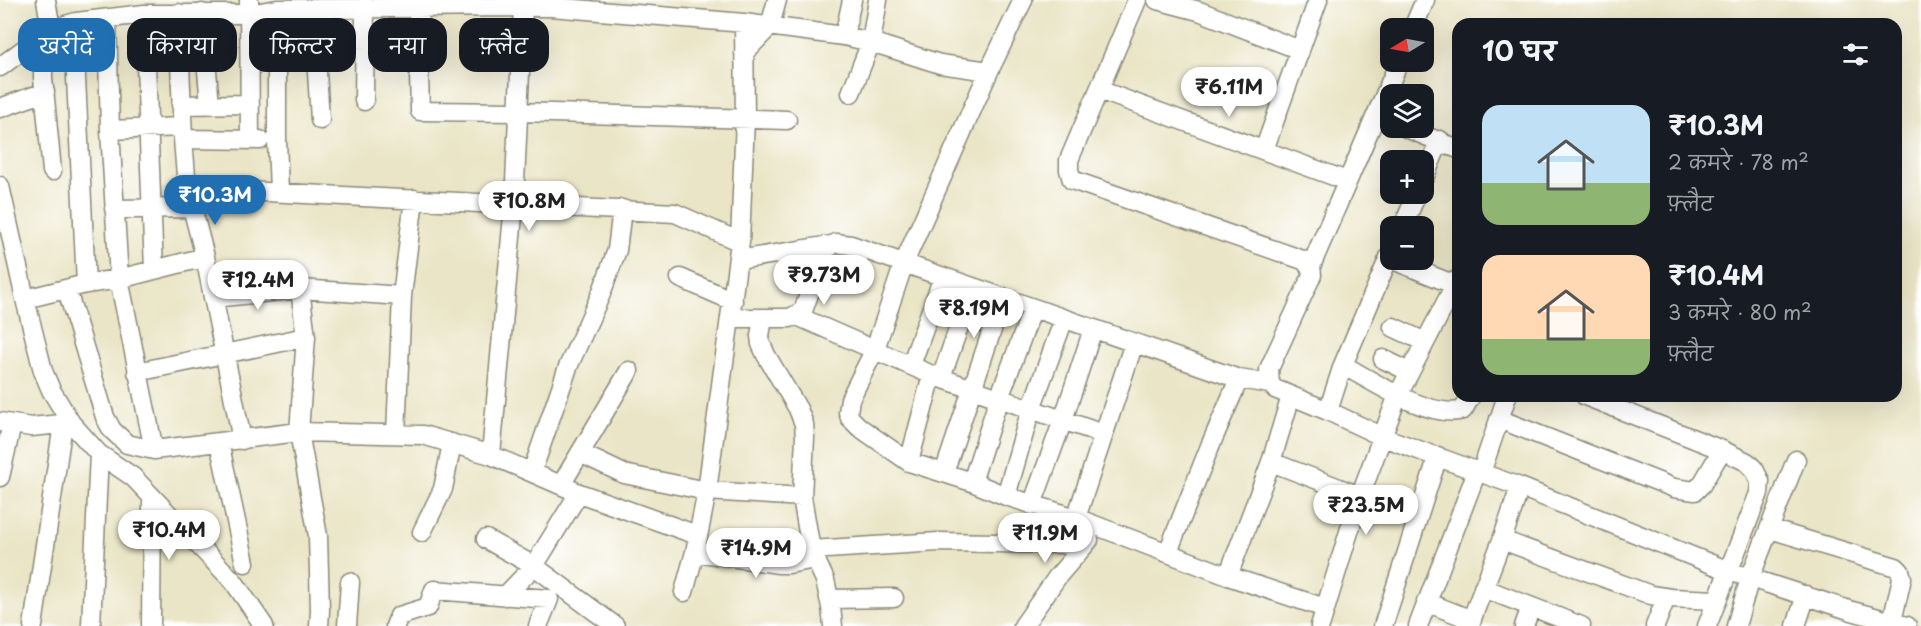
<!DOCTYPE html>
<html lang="hi">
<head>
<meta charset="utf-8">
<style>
  :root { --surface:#171b24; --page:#242831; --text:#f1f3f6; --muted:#9ea1a6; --accent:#1f6fb2 }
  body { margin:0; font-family:"Playpen Sans","Playpen Sans Deva",sans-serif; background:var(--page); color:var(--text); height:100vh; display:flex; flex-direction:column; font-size:22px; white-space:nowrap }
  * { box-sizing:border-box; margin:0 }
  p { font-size:20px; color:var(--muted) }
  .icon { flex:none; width:33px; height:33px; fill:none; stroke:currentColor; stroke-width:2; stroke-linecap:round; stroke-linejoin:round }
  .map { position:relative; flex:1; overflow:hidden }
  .panel { position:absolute; left:1452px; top:18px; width:450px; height:384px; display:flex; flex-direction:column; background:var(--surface); border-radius:18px; box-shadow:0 6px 24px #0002 }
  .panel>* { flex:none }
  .top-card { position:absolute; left:18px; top:18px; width:570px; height:54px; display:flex; gap:12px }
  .needle { width:39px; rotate:260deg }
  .buttons { position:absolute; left:1380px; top:18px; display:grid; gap:12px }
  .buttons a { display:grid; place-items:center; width:54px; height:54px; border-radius:12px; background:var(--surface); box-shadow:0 6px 24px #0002; font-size:30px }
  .price { position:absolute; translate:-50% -51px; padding:0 14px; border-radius:21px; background:#fff; color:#222; font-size:20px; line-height:39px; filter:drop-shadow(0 2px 3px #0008) }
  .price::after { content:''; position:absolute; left:50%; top:36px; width:18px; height:14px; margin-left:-9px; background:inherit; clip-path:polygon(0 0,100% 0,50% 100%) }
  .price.selected { background:var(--accent); color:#fff }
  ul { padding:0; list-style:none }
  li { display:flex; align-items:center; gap:18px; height:150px; padding:0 30px }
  li span { display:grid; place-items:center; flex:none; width:168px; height:120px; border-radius:18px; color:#555 }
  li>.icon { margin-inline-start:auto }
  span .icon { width:72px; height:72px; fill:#fffc; stroke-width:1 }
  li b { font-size:26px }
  h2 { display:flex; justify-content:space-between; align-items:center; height:72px; padding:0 30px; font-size:26px }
  .tag { padding:0 21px; border-radius:18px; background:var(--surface); box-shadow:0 6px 24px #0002; font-size:21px; line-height:54px }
  .tag.selected { background:var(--accent); color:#fff }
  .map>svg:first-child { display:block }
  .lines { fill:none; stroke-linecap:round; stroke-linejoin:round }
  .minor-casing { stroke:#8a8878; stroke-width:21 }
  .minor { stroke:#fff; stroke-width:18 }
</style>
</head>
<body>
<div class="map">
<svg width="1921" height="626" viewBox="0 0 1921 626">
  <rect width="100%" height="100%" fill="#fff"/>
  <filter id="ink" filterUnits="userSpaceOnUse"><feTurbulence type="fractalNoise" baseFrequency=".0167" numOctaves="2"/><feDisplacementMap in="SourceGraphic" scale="12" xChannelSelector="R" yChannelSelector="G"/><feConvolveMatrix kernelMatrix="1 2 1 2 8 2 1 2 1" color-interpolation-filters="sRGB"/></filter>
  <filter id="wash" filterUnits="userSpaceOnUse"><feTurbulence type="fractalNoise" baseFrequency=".008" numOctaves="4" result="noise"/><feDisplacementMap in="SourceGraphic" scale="24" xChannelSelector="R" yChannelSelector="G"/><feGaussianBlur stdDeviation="1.35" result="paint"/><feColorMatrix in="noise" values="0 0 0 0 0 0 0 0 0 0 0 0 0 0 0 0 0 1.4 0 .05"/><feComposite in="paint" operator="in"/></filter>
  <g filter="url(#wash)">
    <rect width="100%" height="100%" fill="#eae5c6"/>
  </g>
  <g filter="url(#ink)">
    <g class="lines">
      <defs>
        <path id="minor" d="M46,0L51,29
          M249,0L250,140
          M420,0L418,40L420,111L519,112L787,120
          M1137,0L1069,160V170L1072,180L1303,260L1311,266
          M1157,0L1199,11L1300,50
          M313,8L320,120
          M277,9V140L279,192
          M178,13L183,139L187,188L205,257L242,440
          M202,13L210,105
          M144,14L154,270
          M107,19L110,130L119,279L154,450
          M76,22V78L86,284
          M1413,28L1425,0
          M43,35V78L52,171
          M844,36L852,0
          M315,38L418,40
          M744,53L770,26L777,0
          M0,67L51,29L76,22L144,14H249L277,9L523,7H551L744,23L844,36L871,42L940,64L989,71L1023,0
          M989,71L904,263L875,349L850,399L848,412L850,418L859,427L909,462L972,482L1006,496L1076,518L1228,576L1271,462L1291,396
          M1099,90L1347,181
          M851,93L871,42L878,0
          M364,101L365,7
          M181,105L250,104
          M0,108L45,92
          M1406,128L1458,149
          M110,130L182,127
          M183,139L260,140
          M1264,150L1318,0
          M1424,178L1440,140
          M0,186L25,299L43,371L51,390L71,423L99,454L133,477L234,582L264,626
          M187,188L675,213L740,242
          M114,209L192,208
          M1403,226L1417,194
          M738,260L831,245
          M1393,260L1455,285
          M680,278L733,301
          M300,289L306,337L299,432L318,536L320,611L319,626
          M67,290L105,417L112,430L127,444L154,450L299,432L423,435L491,455L579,493L697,535
          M213,298L300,289L402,296
          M25,299L86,284L119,279L205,257
          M797,316L932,375L1103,434
          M731,318H790L803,311L825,250L836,243L851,245L1239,379L1270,384L1275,389L1328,411L1383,437L1520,487L1729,571L1852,611L1907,626
          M763,318L760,336L761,344L766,355L798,409L804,424L805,437L802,497L811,550L825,580L831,607L833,626
          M1393,327L1425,342
          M1383,359L1410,372
          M911,365L943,277
          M1343,365C1372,381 1431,420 1463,410L1471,396
          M137,372L306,337
          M941,378L973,287
          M1270,384L1269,369L1312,275L1311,266L1399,62
          M1585,396L1722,450L1747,462L1754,469L1760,481L1759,493L1707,626
          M1328,411L1343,365L1390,255
          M1499,419L1674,488L1695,491L1702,484L1722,450
          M0,422L31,427L71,423
          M396,434L402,296L414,199
          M219,442L245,563
          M580,453L624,474L707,491L802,497
          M491,455L514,204L523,7
          M909,462L932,375
          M1271,462L1360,496
          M532,472L568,367L601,294L617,250L622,209
          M944,473L1003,297
          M1481,473L1507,396
          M0,477L12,424
          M972,482L999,398L1033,308
          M561,485L629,371
          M1006,496L1031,409L1064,319
          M1032,505L1063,420L1093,329
          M1076,518L1134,343
          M1770,529L1896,567L1900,571L1902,578L1891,626
          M422,532L443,489L452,443
          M486,539L534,566L615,626
          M1502,540L1651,595L1671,598L1717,600
          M811,550L938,542L1061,544L1082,547
          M695,552L779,564H789L815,559
          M1168,552L1210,446L1239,379
          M1228,576L1325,608
          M1483,588L1581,626
          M684,592L695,552L707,491L740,242L745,118L744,23
          M505,596L534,566L579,493
          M829,599L894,598
          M1426,602L1472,620
          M91,625L99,454
          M33,626L63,424
          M151,626L152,497
          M347,626L350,582
          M395,626L399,616L428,607L434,590L549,599L538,626
          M1023,626L1058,576L1089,540
          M1320,626L1360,496L1398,395L1458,279
          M1383,626L1438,456
          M1418,626L1477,471
          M1469,626L1502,540L1520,487
          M1524,626L1531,607
          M1655,626L1666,598
          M1736,626L1750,578L1796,460
          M1796,626L1806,595"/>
      </defs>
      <use href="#minor" class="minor-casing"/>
      <use href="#minor" class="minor"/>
    </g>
  </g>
</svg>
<div class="buttons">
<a><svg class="needle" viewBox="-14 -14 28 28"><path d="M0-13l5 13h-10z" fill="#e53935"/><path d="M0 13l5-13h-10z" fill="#9ea1a6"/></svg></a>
<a><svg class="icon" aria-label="layers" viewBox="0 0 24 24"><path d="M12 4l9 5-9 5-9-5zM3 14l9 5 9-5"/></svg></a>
<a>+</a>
<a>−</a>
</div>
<b class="price" style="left:1229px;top:118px">₹6.11M</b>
<b class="price selected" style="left:215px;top:226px">₹10.3M</b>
<b class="price" style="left:529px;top:232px">₹10.8M</b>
<b class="price" style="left:824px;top:306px">₹9.73M</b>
<b class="price" style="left:258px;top:311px">₹12.4M</b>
<b class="price" style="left:974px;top:339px">₹8.19M</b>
<b class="price" style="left:1366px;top:536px">₹23.5M</b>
<b class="price" style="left:169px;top:561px">₹10.4M</b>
<b class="price" style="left:1045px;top:564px">₹11.9M</b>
<b class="price" style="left:756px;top:579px">₹14.9M</b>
<div class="top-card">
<a class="tag selected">खरीदें</a>
<a class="tag">किराया</a>
<a class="tag">फ़िल्टर</a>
<a class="tag">नया</a>
<a class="tag">फ़्लैट</a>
</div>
<section class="panel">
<h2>10 घर<svg class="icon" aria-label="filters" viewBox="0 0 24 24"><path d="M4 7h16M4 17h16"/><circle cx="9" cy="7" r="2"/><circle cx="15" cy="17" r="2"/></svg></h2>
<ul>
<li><span style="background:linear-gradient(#bfe0f5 65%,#8fb573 0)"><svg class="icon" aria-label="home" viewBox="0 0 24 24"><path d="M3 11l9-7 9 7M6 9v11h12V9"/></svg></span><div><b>₹10.3M</b><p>2 कमरे · 78 m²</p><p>फ़्लैट</p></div></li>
<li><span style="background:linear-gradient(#ffd9b3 70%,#8fb573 0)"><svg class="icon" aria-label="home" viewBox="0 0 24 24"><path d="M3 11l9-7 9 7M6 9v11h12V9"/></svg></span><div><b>₹10.4M</b><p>3 कमरे · 80 m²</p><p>फ़्लैट</p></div></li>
</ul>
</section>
</div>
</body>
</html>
